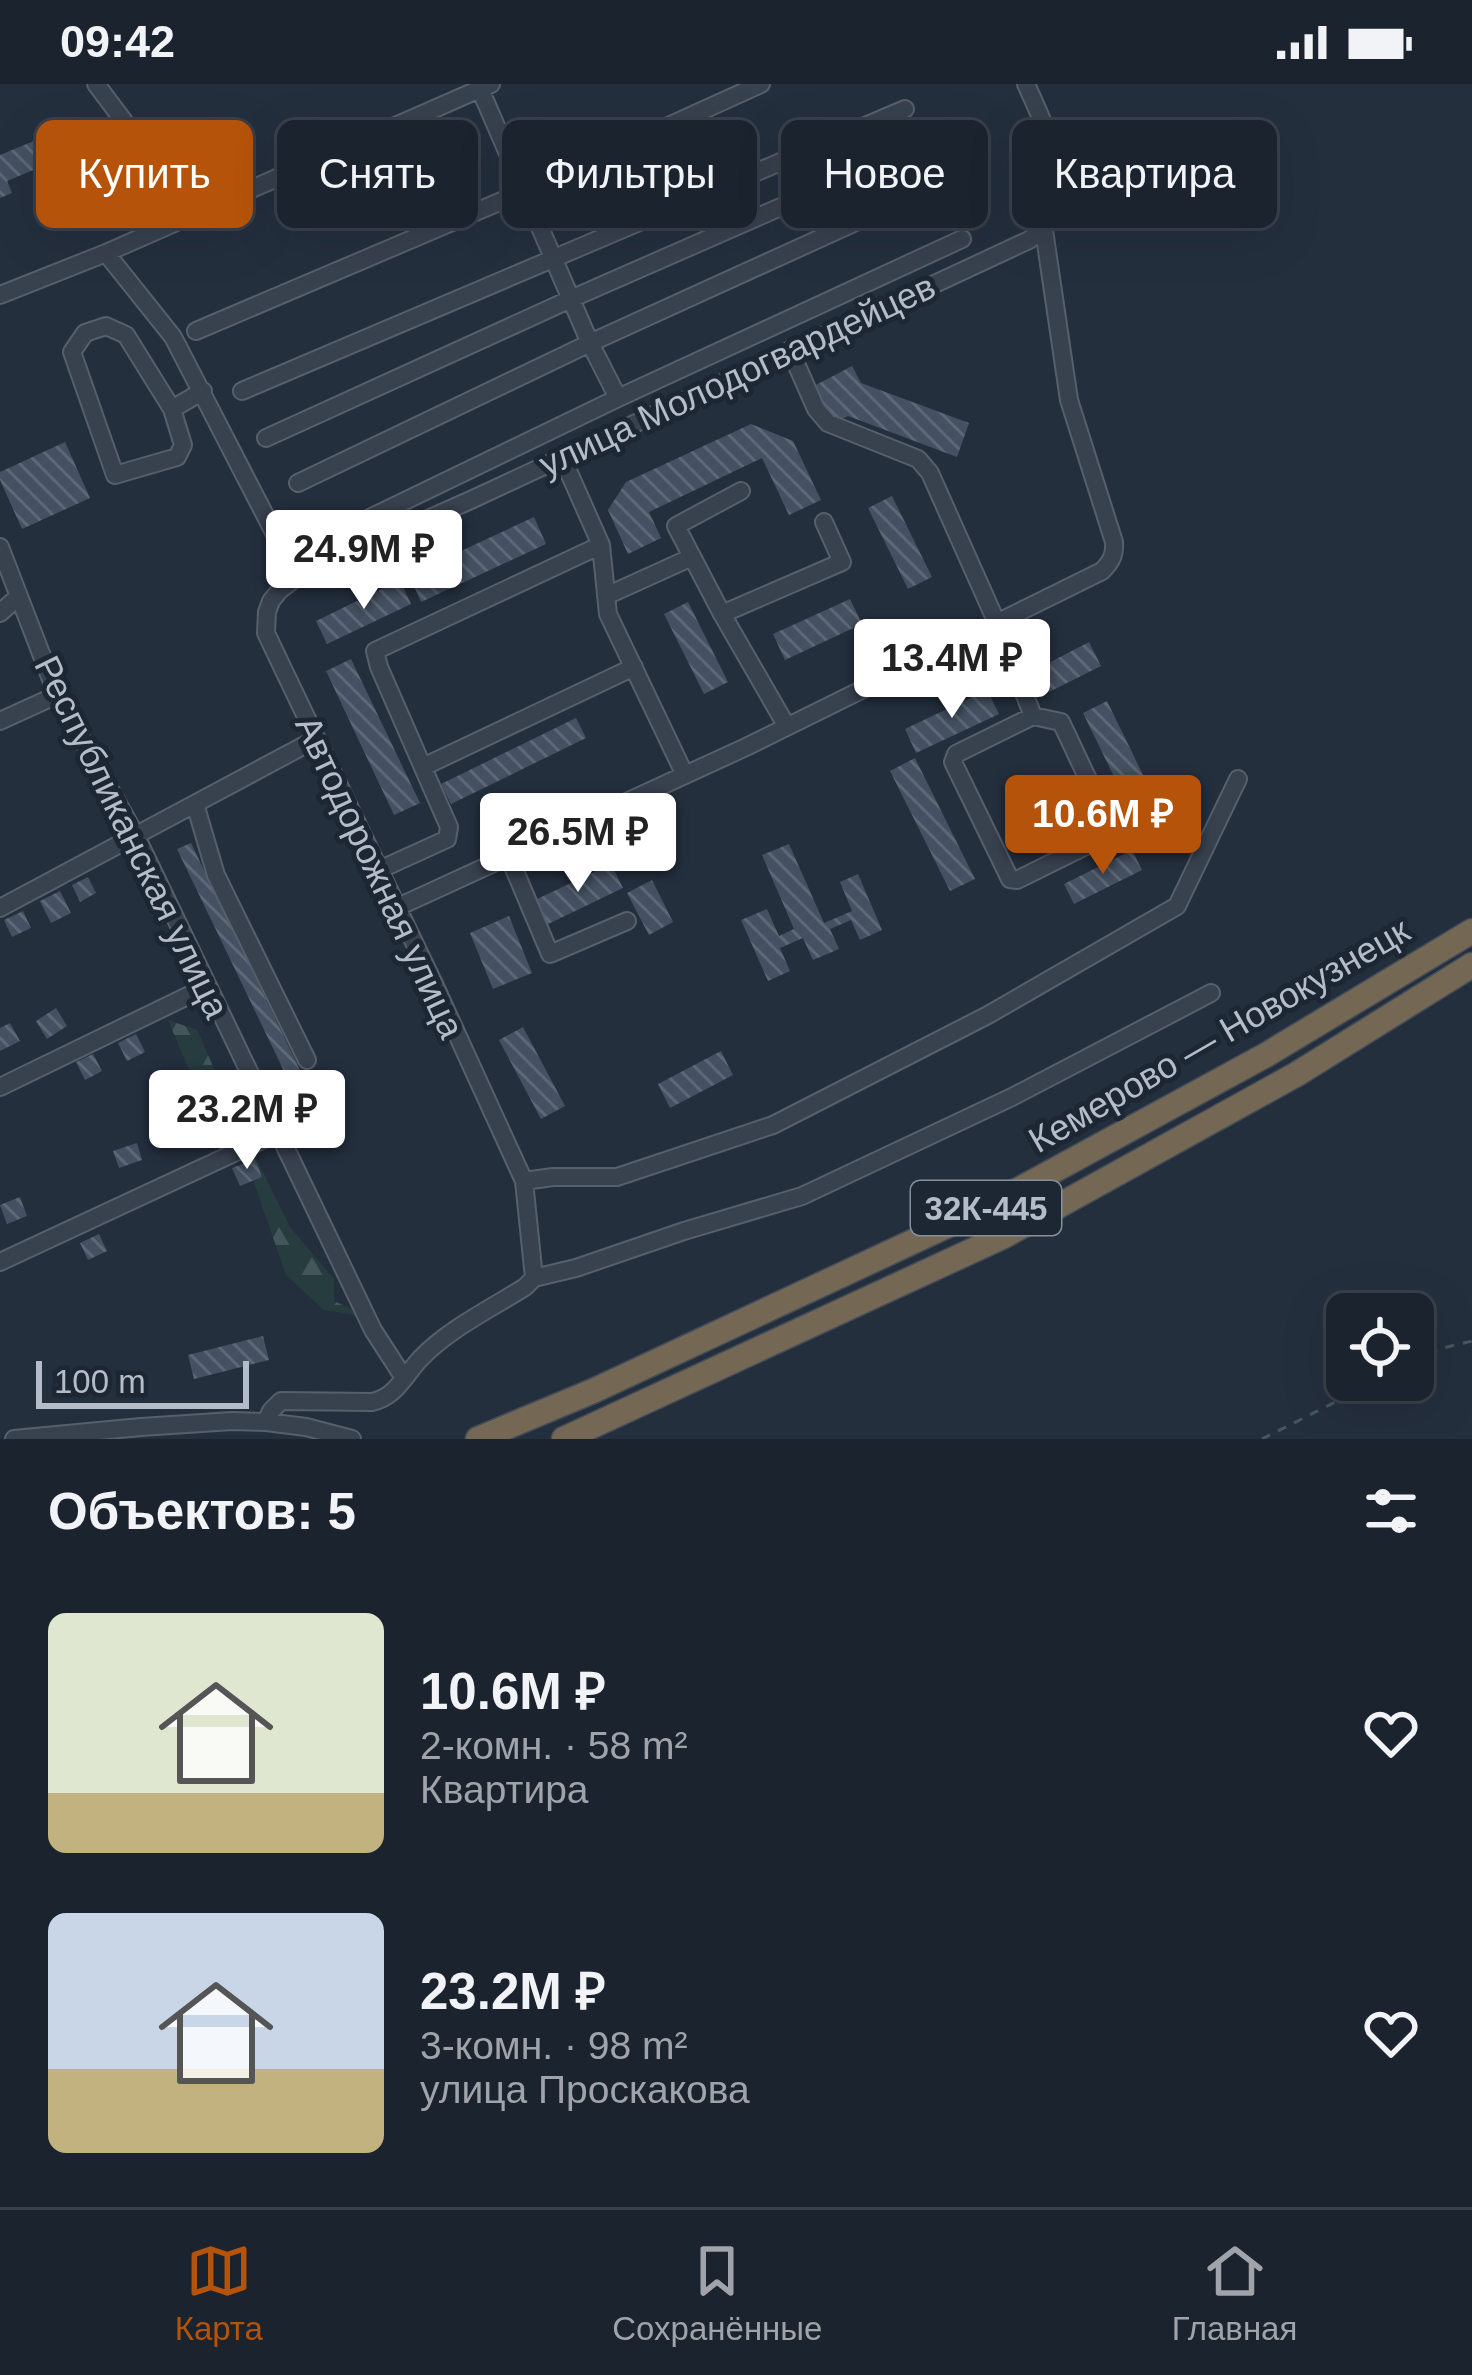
<!DOCTYPE html>
<html lang="ru">
<head>
<meta charset="utf-8">
<style>
  :root { --surface:#1b232e; --page:#242b36; --text:#f1f3f6; --muted:#a0a4aa; --line:#39404a; --accent:#b45309 }
  body { margin:0; font-family:Helvetica,sans-serif; background:var(--page); color:var(--text); height:100vh; display:flex; flex-direction:column; font-size:45px; white-space:nowrap }
  * { box-sizing:border-box; margin:0 }
  p { font-size:39px; color:var(--muted) }
  .icon { flex:none; width:66px; height:66px; fill:none; stroke:currentColor; stroke-width:2; stroke-linecap:round; stroke-linejoin:round }
  .map { position:relative; height:1355px; overflow:hidden }
  .panel { display:flex; flex-direction:column; background:var(--surface); flex:1 }
  .panel>* { flex:none }
  .hud { position:absolute; left:36px; top:36px; width:1401px; height:108px; display:flex; gap:24px }
  .tools { position:absolute; left:1326px; top:1209px; display:grid; gap:24px }
  .tools a { display:grid; place-items:center; width:108px; height:108px; border-radius:18px; background:var(--surface); box-shadow:0 12px 48px #0002,0 0 0 3px var(--line); font-size:60px }
  .scale { position:absolute; left:36px; bottom:30px; width:213px; box-sizing:border-box; padding-left:12px; border:6px solid #b4bcc9; border-top:0; font-size:33px; line-height:42px; white-space:nowrap; color:#b4bcc9; -webkit-text-stroke:9px #1d2633; paint-order:stroke }
  .price { position:absolute; translate:-50% -102px; padding:0 27px; border-radius:12px; background:#fff; color:#222; font-size:39px; line-height:78px; filter:drop-shadow(0 3px 6px #0008) }
  .price::after { content:''; position:absolute; left:50%; top:72px; width:36px; height:27px; margin-left:-18px; background:inherit; clip-path:polygon(0 0,100% 0,50% 100%) }
  .price.current { background:var(--accent); color:#fff }
  ul { padding:0; list-style:none }
  li { display:flex; align-items:center; gap:36px; height:300px; padding:0 48px }
  li span { display:grid; place-items:center; flex:none; width:336px; height:240px; border-radius:18px; color:#555 }
  li>.icon { margin-inline-start:auto }
  span .icon { width:144px; height:144px; fill:#fffc; stroke-width:1 }
  li b { font-size:51px }
  h2 { display:flex; justify-content:space-between; align-items:center; height:144px; padding:0 48px; font-size:51px }
  .pill { padding:0 42px; border-radius:18px; background:var(--surface); box-shadow:0 12px 48px #0002,0 0 0 3px var(--line); font-size:42px; line-height:108px }
  .pill.current { background:var(--accent); color:#fff }
  .status { display:flex; justify-content:space-between; align-items:center; height:84px; padding:0 60px; background:var(--surface); direction:ltr }
  .status svg { height:33px; fill:currentColor }
  .tabs { display:flex; justify-content:space-around; align-items:center; height:168px; border-top:3px solid var(--line); background:var(--surface); font-size:33px; color:var(--muted) }
  .tabs a { display:grid; justify-items:center; gap:6px }
  .tabs .current { color:var(--accent) }
  .map>svg:first-child { display:block }
  .forest { fill:url(#forest-firs) }
  .building { fill:url(#building-back-hatch) }
  .lines { fill:none; stroke-linecap:round; stroke-linejoin:round }
  .minor-casing { stroke:#565f6c; stroke-width:20 }
  .highway-casing { stroke:#434c59; stroke-width:27 }
  .path { stroke:#44595c; stroke-width:3; stroke-dasharray:9 9; stroke-linecap:butt }
  .minor { stroke:#38414e; stroke-width:16 }
  .highway { stroke:#746855; stroke-width:24 }
  .labels { text-anchor:middle; dominant-baseline:central; stroke-width:10; stroke-linejoin:round; paint-order:stroke }
  .shield { fill:#1d2633; stroke:#878f9c; stroke-width:3 }
  .shield-label { font-size:33px; font-weight:bold; fill:#b4bcc9 }
  .street-label { font-size:36px; fill:#b4bcc9; stroke:#1d2633 }
</style>
</head>
<body>
<div class="status"><b>09:42</b><svg viewBox="0 0 49 12"><path d="M0 12V9h3v3zM5 12V6h3v6zM10 12V3h3v9zM15 12V0h3v12zM26 1h20v11H26zM47 4h2v5h-2z"/></svg></div>
<div class="map">
<svg width="1472" height="1355" viewBox="0 0 1472 1355">
  <defs>
    <pattern id="forest-firs" width="22" height="20" patternUnits="userSpaceOnUse" patternTransform="scale(3)"><rect width="22" height="20" fill="#263c3f"/><path d="M5 1l3.5 6h-7zM16 11l3.5 6h-7z" fill="#435659"/></pattern>
    <pattern id="building-back-hatch" width="6" height="6" patternUnits="userSpaceOnUse" patternTransform="scale(3)"><rect width="6" height="6" fill="#455162"/><path d="M-1 5l2 2M0 0l6 6M5-1l2 2" fill="none" stroke="#5d6877"/></pattern>
  </defs>
  <rect width="100%" height="100%" fill="#242f3e"/>
  <path class="forest" d="M168,936L197,946L244,1053L216,1050Z
    M255,1072L290,1143L334,1195V1217L369,1233L324,1226L286,1191L251,1090Z"/>
  <path class="building" d="M77,39L88,63L7,97L12,109L0,114V71Z
    M852,282L861,299L969,339L957,373L848,332L831,341L812,303Z
    M751,340L793,357L821,416L789,431L762,374L649,428L661,454L628,470L608,426L626,398Z
    M65,358L90,414L22,445L0,396V388Z
    M892,412L932,493L908,505L868,424Z
    M534,433L546,460L421,518L409,491Z
    M400,496L411,520L327,560L316,537Z
    M850,515L862,540L785,576L773,550Z
    M688,518L728,598L704,610L664,530Z
    M1089,558L1101,582L1049,608L1037,585Z
    M351,575L420,719L394,731L326,587Z
    M987,606L999,630L916,669L905,645Z
    M1107,617L1166,738L1142,750L1083,629Z
    M576,634L586,654L451,720L441,700Z
    M915,674L975,795L950,807L890,687Z
    M191,759L308,1003L295,1010L177,765Z
    M789,760L824,839L852,827L840,798L858,790L882,846L860,856L851,836L830,845L839,865L813,876L803,854L780,864L790,887L768,897L741,836L767,825L779,852L794,845L762,771Z
    M1132,766L1142,786L1074,820L1064,800Z
    M611,780L623,804L544,842L533,817Z
    M88,793L96,809L80,818L72,801Z
    M652,796L673,838L649,851L627,809Z
    M60,807L71,829L51,839L40,817Z
    M23,827L31,844L12,853L4,836Z
    M509,832L532,889L493,905L470,849Z
    M56,924L67,942L47,955L36,937Z
    M10,939L20,957L0,967V944Z
    M523,943L565,1022L541,1035L499,956Z
    M136,950L145,968L127,977L118,959Z
    M721,967L733,991L670,1024L658,1000Z
    M93,970L102,987L85,996L76,978Z
    M137,1059L142,1076L119,1084L113,1067Z
    M255,1075L262,1093L240,1102L232,1084Z
    M20,1113L27,1132L7,1140L0,1121Z
    M99,1150L107,1167L88,1176L80,1159Z
    M263,1252L269,1276L194,1295L188,1271Z"/>
  <g class="lines">
    <defs>
      <path id="minor" d="M96,0L141,60L179,136
        M480,5L590,259L618,314
        M47,96L112,70L136,54
        M106,169L173,253L297,493
        M0,211L106,169L491,0
        M196,247L525,107L761,0
        M790,266L816,325L828,339L918,375L930,389L996,537L1033,632
        M242,307L905,25
        M172,325L183,361L177,373L115,391L72,268L85,249L106,242L126,251L172,325L203,307
        M266,354L573,214L922,61
        M562,373L601,461L608,530L684,689
        M298,399L590,259L935,102
        M741,407L676,442L722,530L786,641
        M320,458L618,314L962,155
        M0,463L57,611L136,752L373,1246L404,1294
        M606,512L692,473
        M0,529L19,512
        M722,530L842,478L824,438
        M1033,632L1061,638L1111,744L1106,752L1017,796L1010,795L953,678L956,670Z
        M0,637L57,611
        M423,683L634,583
        M195,720L216,791L307,976
        M509,773L550,870L627,837
        M379,786L447,755L449,743L379,583L375,567L601,461
        M398,823L746,663L1102,487C1111,478 1115,471 1114,458L1069,316L1044,146
        M0,824L316,655
        M0,1003L206,903
        M524,1097L553,1093H617L773,1041L988,931L1177,822L1238,695
        M0,1178L277,1049
        M534,1194L576,1184L684,1147L802,1112L1012,1013L1211,909
        M266,1338L271,1327L281,1317L372,1318C396,1313 404,1292 421,1274C449,1245 490,1225 525,1203L534,1194L524,1097L434,900L275,568L266,549L267,528L271,517L280,506L297,493L473,415L1029,156C1086,118 1047,48 1026,0
        M14,1355L141,1343L232,1337L266,1338L306,1343L352,1355"/>
      <path id="highway" d="M478,1355L593,1307L985,1124L1266,971L1472,847
        M564,1355L1004,1152L1297,990L1472,881"/>
    </defs>
    <use href="#minor" class="minor-casing"/>
    <use href="#highway" class="highway-casing"/>
    <path class="path" d="M1413,1279L1443,1264L1472,1257
      M1262,1355L1379,1296"/>
    <use href="#minor" class="minor"/>
    <use href="#highway" class="highway"/>
  </g>
  <g class="labels">
    <rect class="shield" x="911" y="1097" width="150" height="54" rx="9"/>
    <g class="shield-label">
      <text x="986" y="1124">32К-445</text>
    </g>
    <g class="street-label">
      <text transform="translate(737 291) rotate(-25)">улица Молодогвардейцев</text>
      <text transform="translate(132 753) rotate(64)">Республиканская улица</text>
      <text transform="translate(380 793) rotate(65)">Автодорожная улица</text>
      <text transform="translate(1219 951) rotate(-30)">Кемерово — Новокузнецк</text>
    </g>
  </g>
</svg>
<div class="tools">
<a><svg class="icon" aria-label="locate" viewBox="0 0 24 24"><circle cx="12" cy="12" r="6"/><path d="M12 2v4M12 18v4M2 12h4M18 12h4"/></svg></a>
</div>
<div class="scale">100 m</div>
<b class="price" style="left:364px;top:528px">24.9M ₽</b>
<b class="price" style="left:952px;top:637px">13.4M ₽</b>
<b class="price current" style="left:1103px;top:793px">10.6M ₽</b>
<b class="price" style="left:578px;top:811px">26.5M ₽</b>
<b class="price" style="left:247px;top:1088px">23.2M ₽</b>
<div class="hud">
<a class="pill current">Купить</a>
<a class="pill">Снять</a>
<a class="pill">Фильтры</a>
<a class="pill">Новое</a>
<a class="pill">Квартира</a>
</div>
</div>
<section class="panel">
<h2>Объектов: 5<svg class="icon" aria-label="filters" viewBox="0 0 24 24"><path d="M4 7h16M4 17h16"/><circle cx="9" cy="7" r="2"/><circle cx="15" cy="17" r="2"/></svg></h2>
<ul>
<li><span style="background:linear-gradient(#dfe7d0 75%,#c2b280 0)"><svg class="icon" aria-label="home" viewBox="0 0 24 24"><path d="M3 11l9-7 9 7M6 9v11h12V9"/></svg></span><div><b>10.6M ₽</b><p>2-комн. · 58 m²</p><p>Квартира</p></div><svg class="icon" aria-label="heart" viewBox="0 0 24 24"><path d="M12 20l-8-8c-3-5 5-10 8-4 3-6 11-1 8 4z"/></svg></li>
<li><span style="background:linear-gradient(#c9d6e8 65%,#c2b280 0)"><svg class="icon" aria-label="home" viewBox="0 0 24 24"><path d="M3 11l9-7 9 7M6 9v11h12V9"/></svg></span><div><b>23.2M ₽</b><p>3-комн. · 98 m²</p><p>улица Проскакова</p></div><svg class="icon" aria-label="heart" viewBox="0 0 24 24"><path d="M12 20l-8-8c-3-5 5-10 8-4 3-6 11-1 8 4z"/></svg></li>
</ul>
</section>
<nav class="tabs">
<a class="current"><svg class="icon" aria-label="map" viewBox="0 0 24 24"><path d="M3 6l6-2 6 2 6-2v14l-6 2-6-2-6 2zM9 4v14M15 6v14"/></svg>Карта</a>
<a><svg class="icon" aria-label="saved" viewBox="0 0 24 24"><path d="M7 4h10v16l-5-4-5 4z"/></svg>Сохранённые</a>
<a><svg class="icon" aria-label="home" viewBox="0 0 24 24"><path d="M3 11l9-7 9 7M6 9v11h12V9"/></svg>Главная</a>
</nav>
</body>
</html>
